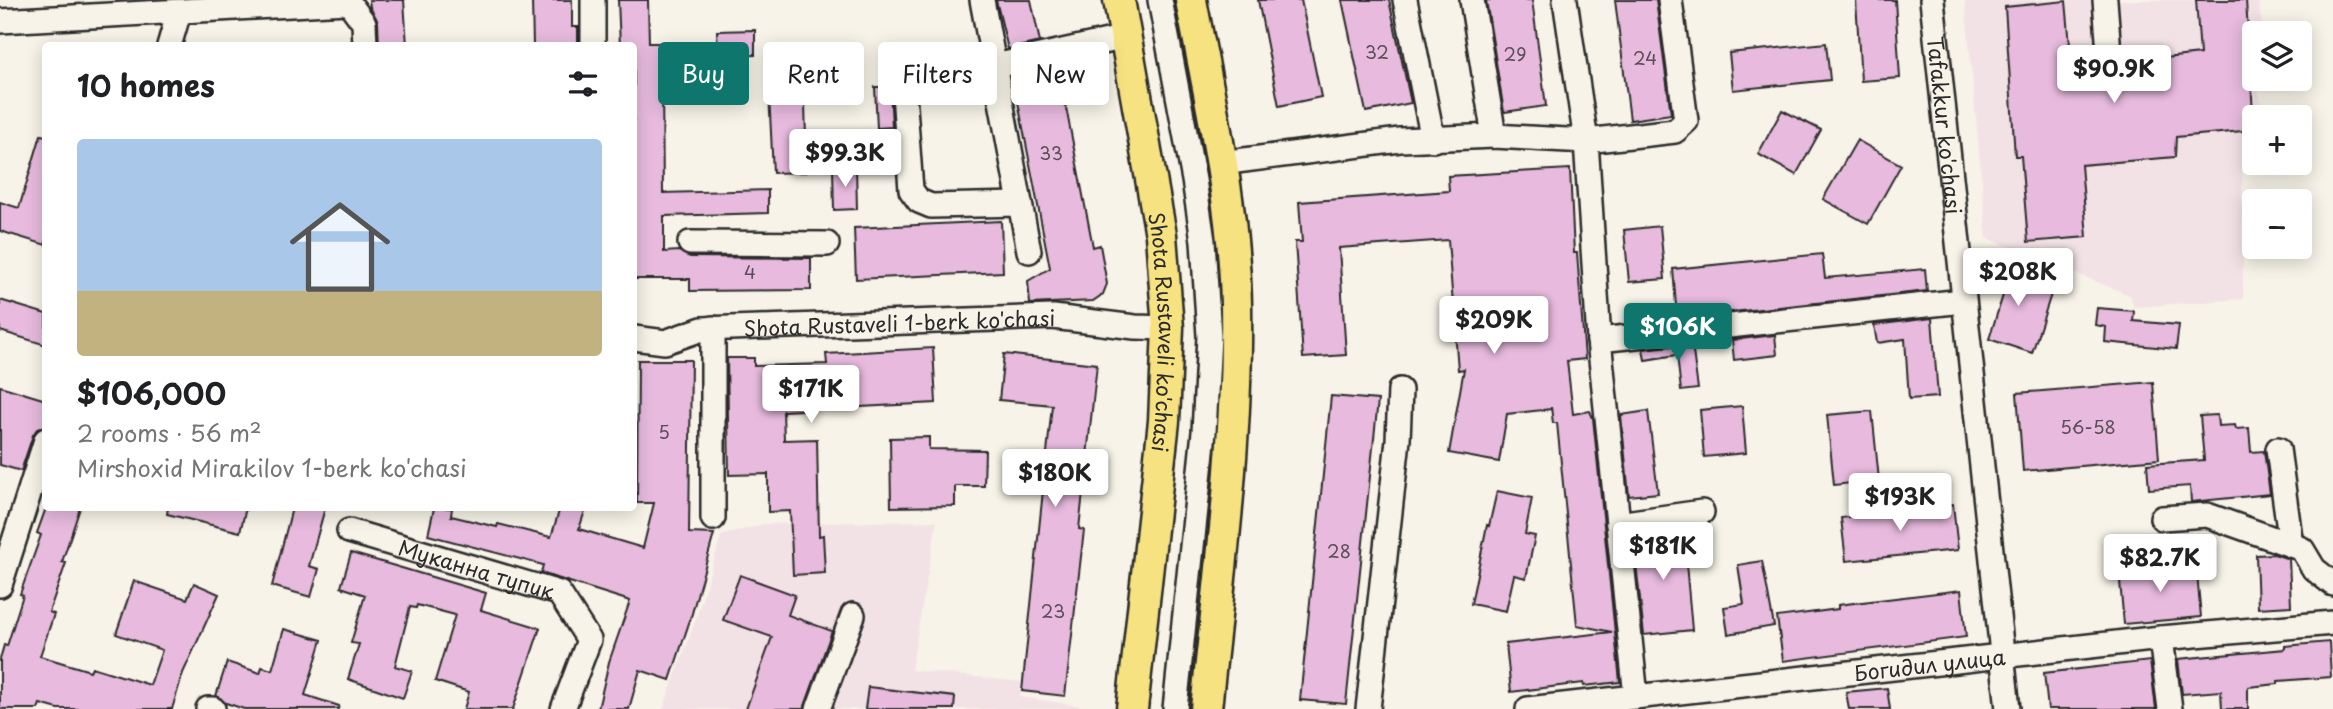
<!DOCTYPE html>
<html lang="en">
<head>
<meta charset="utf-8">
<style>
  :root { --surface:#fff; --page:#f6f6f6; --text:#202124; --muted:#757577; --accent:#0f766e }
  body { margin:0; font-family:"Playpen Sans",sans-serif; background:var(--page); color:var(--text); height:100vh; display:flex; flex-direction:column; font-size:26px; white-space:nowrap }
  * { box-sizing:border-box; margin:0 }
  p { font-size:23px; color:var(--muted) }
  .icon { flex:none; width:38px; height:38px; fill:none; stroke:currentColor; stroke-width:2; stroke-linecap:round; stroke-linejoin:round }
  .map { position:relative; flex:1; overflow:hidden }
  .drawer { position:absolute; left:42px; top:42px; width:595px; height:469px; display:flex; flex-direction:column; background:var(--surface); border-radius:7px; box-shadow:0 4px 18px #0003 }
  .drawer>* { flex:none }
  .hud { position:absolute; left:658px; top:42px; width:665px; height:63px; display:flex; gap:14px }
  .fabs { position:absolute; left:2242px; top:21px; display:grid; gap:14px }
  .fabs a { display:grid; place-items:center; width:70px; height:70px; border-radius:7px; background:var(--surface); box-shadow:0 4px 18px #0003; font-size:35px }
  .price { position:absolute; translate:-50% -60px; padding:0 16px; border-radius:7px; background:#fff; color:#222; font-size:23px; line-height:46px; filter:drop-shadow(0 2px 4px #0008) }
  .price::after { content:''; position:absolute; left:50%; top:42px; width:21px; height:16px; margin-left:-10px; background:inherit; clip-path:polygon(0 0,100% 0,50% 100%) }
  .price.active { background:var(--accent); color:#fff }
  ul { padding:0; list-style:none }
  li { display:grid; align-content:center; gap:14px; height:371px; padding:0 35px }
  li span { display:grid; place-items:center; height:217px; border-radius:7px; color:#555 }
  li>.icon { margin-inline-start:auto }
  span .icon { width:126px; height:126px; fill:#fffc; stroke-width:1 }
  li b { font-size:30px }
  h2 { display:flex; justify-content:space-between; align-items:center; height:84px; padding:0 35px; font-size:30px }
  .chip { padding:0 24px; border-radius:7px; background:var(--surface); box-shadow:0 4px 18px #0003; font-size:24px; line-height:63px }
  .chip.active { background:var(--accent); color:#fff }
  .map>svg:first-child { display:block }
  .built { fill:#f2e2e5 }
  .building { fill:#e7bade; stroke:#2b2b2b; stroke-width:2 }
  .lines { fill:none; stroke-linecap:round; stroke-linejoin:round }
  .minor-casing { stroke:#2b2b2b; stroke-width:28 }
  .major-casing { stroke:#2b2b2b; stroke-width:35 }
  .minor { stroke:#f7f3e8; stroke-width:23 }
  .major { stroke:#f7e281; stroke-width:30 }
  .labels { text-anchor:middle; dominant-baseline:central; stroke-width:6; stroke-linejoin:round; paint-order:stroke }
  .number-label { font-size:18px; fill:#5a4f58 }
  .street-label { font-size:21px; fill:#2b2b2b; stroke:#f7f3e8 }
</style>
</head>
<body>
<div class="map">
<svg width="2333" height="709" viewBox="0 0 2333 709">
  <rect width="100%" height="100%" fill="#f7f3e8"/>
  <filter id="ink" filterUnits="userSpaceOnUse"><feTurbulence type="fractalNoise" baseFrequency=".0143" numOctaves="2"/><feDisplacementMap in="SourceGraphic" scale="14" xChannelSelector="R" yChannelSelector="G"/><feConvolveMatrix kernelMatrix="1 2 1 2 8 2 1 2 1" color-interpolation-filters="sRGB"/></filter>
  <g filter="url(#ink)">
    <path class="built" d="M1965,0H2258L2263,33H2254V79H2269L2270,89L2259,91L2263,117H2254V152L2242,154L2243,299L2134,307L2130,295L1987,238Z
      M937,521L911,670L1021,682L1020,697L1087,707L1086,709H663L696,619L721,536L764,524Z"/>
    <path class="building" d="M369,0H404L407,46H379L378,22L370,7Z
      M532,0H572V27H578V46H533Z
      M618,0H648L649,43H666L667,83H662L663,193L768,190V213L664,216V252L679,251L690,257L811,258V290L690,291V279H634V46H620Z
      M996,0H1031L1040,42L1008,49Z
      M1258,0H1301L1321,97L1279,106Z
      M1342,0H1389L1411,103L1366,112Z
      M1486,0H1532L1546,106L1504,112Z
      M1615,0H1656L1671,114L1630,120Z
      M1856,0H1895L1900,78L1861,81Z
      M2196,0H2246L2254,130L2176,137L2175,157L2081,165L2087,237L2028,242L2021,156H2015L2005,7L2066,1L2072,67L2101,64L2109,67L2119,63L2200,54Z
      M755,30V55L718,56L717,31Z
      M1826,43L1830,80L1733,90L1729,53Z
      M1058,66L1093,247L1100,245L1107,284L1103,294L1093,301L1030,304L1028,281L1050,268L1013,76Z
      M964,70L966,91L919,94L917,73Z
      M804,71L807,172L773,173L768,73Z
      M875,87H890L892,127L877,128Z
      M1782,110L1821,130L1796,175L1758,154Z
      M41,135L46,136V245L0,231V202L19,208Z
      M1857,140L1901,165L1868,224L1823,199Z
      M833,168H856L857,209L834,210Z
      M1570,169L1574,253H1577L1585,359L1567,361L1573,414L1590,411L1593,418L1620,682L1584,686L1583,683L1511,692L1506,644L1612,632L1577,625L1557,423H1553L1551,407V409L1507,414L1499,462L1449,453L1464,369L1458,370L1448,240L1339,248L1346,355L1303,358L1295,242H1302L1299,202L1449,191L1448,176Z
      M1001,221L1003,272L856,279L854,228Z
      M1660,226L1665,279L1629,282L1624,230Z
      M1822,254L1825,278L1925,269L1927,291L1677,318L1673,269Z
      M1987,264L2054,285L2032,353L1989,339L2005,289L1982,281Z
      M0,300L46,314V345L0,331Z
      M2097,308L2134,311L2133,321L2179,325L2176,349L2105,342L2106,327L2095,325Z
      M1932,318L1938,397L1909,399L1905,339L1877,343L1874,325Z
      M1775,335L1777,355L1734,360L1732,340Z
      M1692,344L1698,389L1681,391L1677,355L1645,360L1643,349Z
      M933,348L936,403L783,411L784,440L817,439L819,536L823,535L825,573L793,575L790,511L768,512V474L729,475L727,358H754V366L827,364L826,354Z
      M1004,354L1097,364L1079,529L1084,530L1065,696L1022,691L1052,405L999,400Z
      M638,360H691L689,533L714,534L691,617L670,680L640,670L629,709H598L609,662L630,601L541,573L543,565L428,535L434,508H452L451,516L497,527L498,524L551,537L560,508H586L579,529L643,548L654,503H637Z
      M2153,382L2159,459L2023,471L2017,393Z
      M0,386L46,400V426L37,429L33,435L21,471L0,465Z
      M1331,396L1378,400L1346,704L1300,700Z
      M1742,406L1746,453L1704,457L1700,410Z
      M1648,411L1658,493L1629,496L1621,415Z
      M1872,411L1879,480L1834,485L1827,415Z
      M2217,415L2218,426L2235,425L2236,429L2249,428L2251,452L2264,451L2270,494L2191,502L2190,486L2149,489L2147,464L2204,460L2200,416Z
      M929,437V449L985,450L984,486H955V506L891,507L890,438Z
      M1497,491L1532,498L1525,534L1535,536L1526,578L1514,575L1506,611L1471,604L1487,525L1489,526Z
      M1953,504L1958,550L1846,561L1841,518Z
      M46,508H80L62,562L66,563L49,612L54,614L40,656L90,671L92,667L150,685L162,650L116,634L134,581L187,599L194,583L219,594L183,673L172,709H58L40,704L38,709H0V659L4,645L7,646L23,595L20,594L41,535L37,533Z
      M168,508H246L240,532L167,514Z
      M292,508H325L309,566L319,569L311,597L272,586Z
      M1683,530L1692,630L1644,635L1633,536Z
      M351,553L486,593L481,610L540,628L513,709H464L469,692L435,681L455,615L417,605L416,608L410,607L395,666L412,671L403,698L348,679L359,644L351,643L365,595L341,587Z
      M2274,554L2289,559L2291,606L2258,608L2256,555Z
      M1762,561L1774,626L1728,634L1724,607L1744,604L1738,565Z
      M2196,563L2201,617L2124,624L2119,571Z
      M740,575L795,595L788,615L832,631L804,709H746L772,637L723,620Z
      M1961,590L1966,637L1783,661L1777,617L1838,609V605Z
      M284,629L322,640L305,695L339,706L338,709H244L226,703L216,696L227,662L260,673L262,667L272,670Z
      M2329,642L2331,677L2278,681V684L2248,687V709H2222L2221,691L2182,694L2178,659L2285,649V646Z
      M2150,661L2156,709H2048L2044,673Z
      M868,687L955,697L954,709H865Z
      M1887,688L1890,709H1849L1846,692Z"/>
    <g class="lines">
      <defs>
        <g id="minor">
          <path d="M347,0L364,23L365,46"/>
          <path d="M593,0V46"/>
          <path d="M982,0L1029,251"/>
          <path d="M1160,0L1194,180L1203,241L1209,336L1204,432L1175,709"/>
          <path d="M1405,0L1433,140"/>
          <path d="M1472,0L1494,136"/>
          <path d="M1565,0L1586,141L1599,340L1636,697"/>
          <path id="s1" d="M1932,0L2008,709"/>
          <path d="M2105,0L2109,53"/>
          <path d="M0,21L347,2"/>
          <path d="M169,46L179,12"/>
          <path d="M995,66L1126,37"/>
          <path d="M903,79L911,190L919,201L931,206L1020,204"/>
          <path d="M1221,163L1400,140L1494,136L1586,141L1675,131L1686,121L1670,0"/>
          <path d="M690,243L827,244"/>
          <path d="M713,328V518"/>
          <path id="s2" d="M634,338L665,342L702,329L1053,317L1135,327L1168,328"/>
          <path d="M1599,340L1963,301"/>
          <path d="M2278,449L2291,545"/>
          <path d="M2162,518L2207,515L2302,549L2314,569L2333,584"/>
          <path d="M1618,524L1702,512"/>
          <path id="s3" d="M349,531L559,593L589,640L563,709"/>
          <path d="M0,585L46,440"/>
          <path d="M2161,638L2170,709"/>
          <path d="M208,709H213"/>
          <path d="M818,709L853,615"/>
          <path d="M1368,709L1398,440L1400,390"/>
          <path id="s4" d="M1528,709L2161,638L2333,623"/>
        </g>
        <g id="major">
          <path id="s5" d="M1119,0L1161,235L1168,328L1164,421L1132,709"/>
          <path d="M1191,0C1210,101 1234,203 1236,305C1238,440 1220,575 1206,709"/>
        </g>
      </defs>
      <use href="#minor" class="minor-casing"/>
      <use href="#major" class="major-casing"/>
      <use href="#minor" class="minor"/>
      <use href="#major" class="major"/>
    </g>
  </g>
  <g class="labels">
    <g class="number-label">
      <text x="1377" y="51">32</text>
      <text x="1515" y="53">29</text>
      <text x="1645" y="57">24</text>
      <text x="1051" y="152">33</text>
      <text x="750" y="271">4</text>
      <text x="2088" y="426">56-58</text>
      <text x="664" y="431">5</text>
      <text x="1339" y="550">28</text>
      <text x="1053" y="610">23</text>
    </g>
    <g class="street-label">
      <text stroke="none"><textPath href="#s1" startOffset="126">Tafakkur ko'chasi</textPath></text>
      <text stroke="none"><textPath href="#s2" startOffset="268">Shota Rustaveli 1-berk ko'chasi</textPath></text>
      <text stroke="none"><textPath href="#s5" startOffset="336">Shota Rustaveli ko'chasi</textPath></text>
      <text stroke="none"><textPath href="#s3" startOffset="133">Муканна тупик</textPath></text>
      <text stroke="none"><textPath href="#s4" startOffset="404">Богидил улица</textPath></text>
    </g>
  </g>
</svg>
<div class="fabs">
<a><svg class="icon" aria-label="layers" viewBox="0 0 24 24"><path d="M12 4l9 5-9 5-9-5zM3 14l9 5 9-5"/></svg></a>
<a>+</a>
<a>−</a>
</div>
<b class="price" style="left:2114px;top:105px">$90.9K</b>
<b class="price" style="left:845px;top:189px">$99.3K</b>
<b class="price" style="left:2018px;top:308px">$208K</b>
<b class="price" style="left:1494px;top:356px">$209K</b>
<b class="price active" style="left:1678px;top:363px">$106K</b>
<b class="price" style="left:811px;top:425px">$171K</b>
<b class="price" style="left:1055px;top:509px">$180K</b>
<b class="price" style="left:1900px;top:533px">$193K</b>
<b class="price" style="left:1663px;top:582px">$181K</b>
<b class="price" style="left:2160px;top:594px">$82.7K</b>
<div class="hud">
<a class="chip active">Buy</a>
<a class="chip">Rent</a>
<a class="chip">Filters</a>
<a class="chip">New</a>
</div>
<section class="drawer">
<h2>10 homes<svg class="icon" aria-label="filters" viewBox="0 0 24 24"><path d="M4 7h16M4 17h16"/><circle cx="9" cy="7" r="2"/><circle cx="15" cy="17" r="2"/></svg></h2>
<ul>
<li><span style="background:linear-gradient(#a9c7e8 70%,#c2b280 0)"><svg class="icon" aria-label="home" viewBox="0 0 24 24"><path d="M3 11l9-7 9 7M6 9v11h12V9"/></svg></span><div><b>$106,000</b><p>2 rooms · 56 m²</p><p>Mirshoxid Mirakilov 1-berk ko'chasi</p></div></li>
</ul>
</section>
</div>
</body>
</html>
